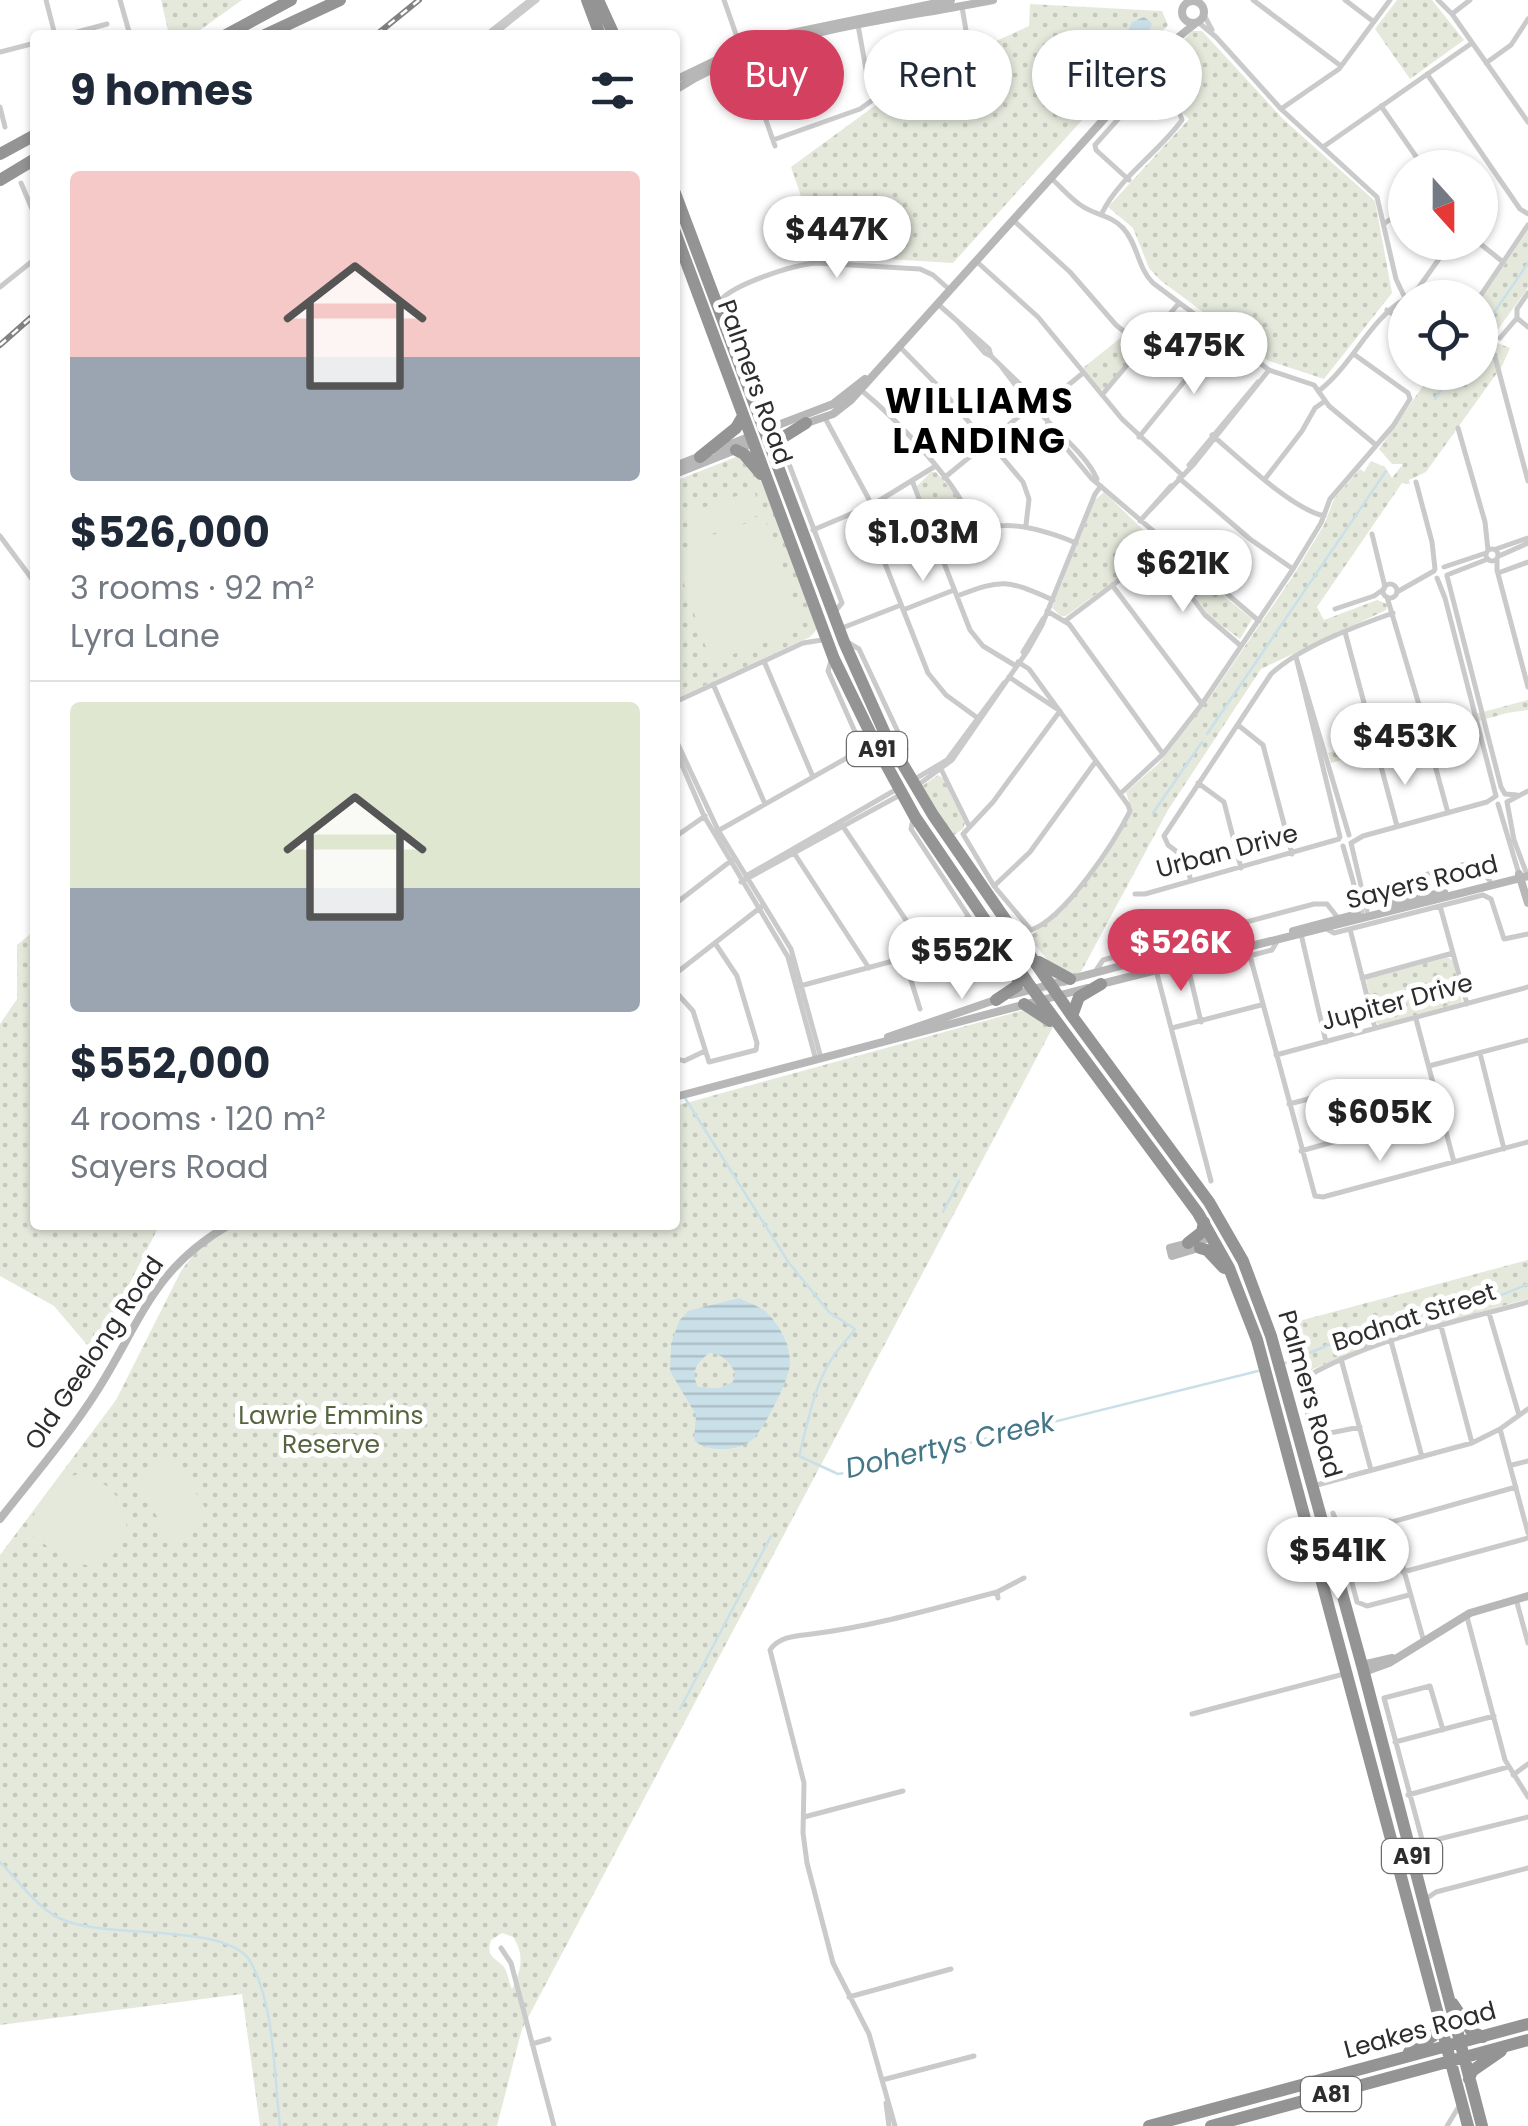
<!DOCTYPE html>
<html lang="en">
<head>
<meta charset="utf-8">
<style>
  :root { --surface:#fff; --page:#f2f2f3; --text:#1f2937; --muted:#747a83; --line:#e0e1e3; --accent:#d4405f }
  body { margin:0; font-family:Poppins,sans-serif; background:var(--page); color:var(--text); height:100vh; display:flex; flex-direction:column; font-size:38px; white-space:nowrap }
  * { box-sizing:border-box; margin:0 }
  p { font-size:32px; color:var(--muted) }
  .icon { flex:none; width:55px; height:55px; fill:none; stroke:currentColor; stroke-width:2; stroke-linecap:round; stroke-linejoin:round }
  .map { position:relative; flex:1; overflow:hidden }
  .sheet { position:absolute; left:30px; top:30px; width:650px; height:1200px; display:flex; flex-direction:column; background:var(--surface); border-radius:10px; box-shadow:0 2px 8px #0004 }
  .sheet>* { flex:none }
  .guide { position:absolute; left:710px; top:30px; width:668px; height:90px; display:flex; gap:20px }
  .needle { width:65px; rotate:159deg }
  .tools { position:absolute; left:1388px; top:150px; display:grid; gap:20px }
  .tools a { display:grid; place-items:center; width:110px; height:110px; border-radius:50%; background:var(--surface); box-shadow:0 2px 8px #0004; font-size:50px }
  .price { position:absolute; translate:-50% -85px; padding:0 22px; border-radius:35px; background:#fff; color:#222; font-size:32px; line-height:65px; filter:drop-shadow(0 2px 5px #0008) }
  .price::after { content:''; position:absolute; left:50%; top:60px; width:30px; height:22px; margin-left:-15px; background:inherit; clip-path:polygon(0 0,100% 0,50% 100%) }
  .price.on { background:var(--accent); color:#fff }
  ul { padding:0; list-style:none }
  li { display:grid; align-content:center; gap:20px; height:530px; padding:0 40px }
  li+li { border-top:2px solid var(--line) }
  li span { display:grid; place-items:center; height:310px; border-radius:10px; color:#555 }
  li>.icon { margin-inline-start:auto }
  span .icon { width:180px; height:180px; fill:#fffc; stroke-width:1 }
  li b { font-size:42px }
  h2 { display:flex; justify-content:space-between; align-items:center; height:120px; padding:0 40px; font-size:42px }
  .chip { padding:0 35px; border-radius:45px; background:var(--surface); box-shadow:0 2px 8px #0004; font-size:35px; line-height:90px }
  .chip.on { background:var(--accent); color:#fff }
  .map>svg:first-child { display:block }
  .grass { fill:url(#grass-dots); fill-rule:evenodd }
  .garden { fill:#e5e9dc }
  .water { fill:url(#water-rules); fill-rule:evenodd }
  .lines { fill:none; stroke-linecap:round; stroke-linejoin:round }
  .stream { stroke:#cae0e8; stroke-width:2.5 }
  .street { stroke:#cacaca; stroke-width:5 }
  .secondary { stroke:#b7b7b7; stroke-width:8 }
  .highway { stroke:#949494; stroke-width:12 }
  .rail-casing { stroke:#828282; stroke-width:6 }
  .rail { stroke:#fff; stroke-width:2.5; stroke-dasharray:8; stroke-linecap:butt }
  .labels { text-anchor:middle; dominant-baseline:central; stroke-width:10; stroke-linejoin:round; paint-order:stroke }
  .shield { fill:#fff; stroke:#6c6c6c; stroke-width:2.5 }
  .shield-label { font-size:22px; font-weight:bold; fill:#2d2d2d }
  .street-label { font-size:25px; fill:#2d2d2d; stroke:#fff }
  .park-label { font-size:25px; fill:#56643f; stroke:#fff }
  .water-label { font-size:28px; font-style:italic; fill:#437687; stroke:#fff }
  .district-label { font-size:35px; font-weight:bold; letter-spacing:2.5px; fill:#000; stroke:#fff }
</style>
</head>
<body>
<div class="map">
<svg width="1528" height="2126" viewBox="0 0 1528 2126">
  <defs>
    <pattern id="grass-dots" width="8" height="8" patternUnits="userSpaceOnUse" patternTransform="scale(2.5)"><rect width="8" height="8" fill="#e5e9dc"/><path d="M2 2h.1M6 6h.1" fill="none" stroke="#c5c8bd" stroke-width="1.8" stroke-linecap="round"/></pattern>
    <pattern id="water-rules" width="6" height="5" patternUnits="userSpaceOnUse" patternTransform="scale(2.5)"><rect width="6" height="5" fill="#cae0e8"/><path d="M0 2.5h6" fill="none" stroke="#aec0c7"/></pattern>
  </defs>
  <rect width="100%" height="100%" fill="#fff"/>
  <path class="grass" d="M161,0H242L193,35H169Z
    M1397,0H1432L1464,40L1410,79L1375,29Z
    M1030,4L1162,11L1168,25L953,263L821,255L791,167L906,83L1029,26Z
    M1192,31H1202L1283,119L1375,201L1392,293L1324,379L1269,361L1160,280L1149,268L1133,228L1108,207L1189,119L1147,81Z
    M1528,230V288L1493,336L1497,343L1510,348L1502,366L1426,472L1409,480L1410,484L1402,483L1317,607L1324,620L1377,600L1387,604L1386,610L1261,669L1168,810L1075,983L1039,993L1053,967L1029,937C1079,898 1098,864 1132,812L1126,792L1158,764L1211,696L1293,576L1324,525L1334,499L1360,469L1364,472L1371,461L1385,467L1392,478L1403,464H1392L1379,449L1432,373L1480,372V301Z
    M1124,335L1138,349L1104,390L1100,389L1083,368Z
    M741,455L756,469L820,626L810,637L675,699V481Z
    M931,472H936L961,501L970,524L940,538L936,537L917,486Z
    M1104,492L1161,547L1066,616H1061L1052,608L1095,500Z
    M1170,552L1252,619L1240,639L1209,616L1166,555Z
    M1528,700V710L1507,713L1331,763L1328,753Z
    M938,775L944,779L965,823L963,829L951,837L922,786Z
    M35,930V1225H170L157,1230L94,1353L54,1306L0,1276V1024L17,999V945Z
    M1448,957L1453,961L1462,1002L1379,1025L1375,1021L1366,979Z
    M1028,1009L1053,1027L522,2029L497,2126H260L242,1994L0,2025V1555L116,1400L181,1271L214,1228L675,1225V1106ZM502,1933L513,1937C525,1954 521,1972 512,1989C509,1983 508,1972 503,1966C493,1956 486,1956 491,1940Z
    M1528,1260V1299C1448,1321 1369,1342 1294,1378L1280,1326Z"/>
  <path class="garden" d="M754,490L762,514L693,539L684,514Z
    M764,517L804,629L711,662L677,564L684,561L695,541Z
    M170,1453L211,1517L174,1543L133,1479Z
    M79,1474C129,1482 149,1548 92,1566L70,1562L30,1534C29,1510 56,1479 79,1474Z"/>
  <path class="water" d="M1144,17L1152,23C1146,46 1122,59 1106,76C1092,91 1086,109 1066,114L1063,112L1064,102L1124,40L1132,22Z
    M739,1298C748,1303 760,1306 767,1313C779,1324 790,1345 790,1362C790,1379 765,1427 753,1439C739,1452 707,1453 694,1440L696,1415L670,1371L671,1344L679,1321L688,1311ZM709,1353C720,1352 731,1363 735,1373L733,1382L719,1388L698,1387C690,1371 697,1363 709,1353Z"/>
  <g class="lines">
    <path class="stream" d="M1480,333L1528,263
      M1435,399L1453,372
      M1207,734L1386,471
      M1153,813L1202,742
      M685,1098L789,1263L829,1312L855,1329C849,1338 841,1345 835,1354C814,1383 808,1423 799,1456L838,1474L856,1471L1258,1371
      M943,1212L959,1181
      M1285,1363L1419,1308L1444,1302L1487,1301L1528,1284
      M680,1709L771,1536
      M0,1862C18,1880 38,1909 61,1919C105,1940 227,1922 250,1961C275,2004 274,2077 280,2126"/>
    <path class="street" d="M46,0L55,35
      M120,0L130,35
      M724,0L775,146
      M1253,0L1341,66
      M1345,0L1374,22
      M1438,0L1452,14L1528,122
      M1452,14L1470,0
      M1204,15L1212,30
      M1198,22L1216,37L1281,109L1377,197L1396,279L1405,298
      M858,25L869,86L876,98
      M66,35L107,24
      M486,35L530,0
      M493,35L537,0
      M0,52L35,43
      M1486,63L1511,45L1528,19
      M1427,74L1520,209L1528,214
      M1381,106L1424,168
      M0,107L5,127
      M1281,109L1339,69L1390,0
      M773,140L860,109L905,77L967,48L968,42L962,7
      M1323,147L1472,43
      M1052,179C1062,188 1071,199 1082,206C1095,215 1111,215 1123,228C1138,244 1137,267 1153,283L1269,370L1314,385L1329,406L1376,445
      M21,183L35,216
      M1102,213C1119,178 1159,152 1182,120L1180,114L1151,88L1144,90L1095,145L1096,150L1129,180
      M1013,220L1070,272L1116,325L1143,347
      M1385,223L1405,209
      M1478,242L1503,262
      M976,261L1038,317L1122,419L1182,475
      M0,287L35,259
      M1407,298L1419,287L1451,242
      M1479,298L1528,225
      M720,301C733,284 793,265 816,263L920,269L933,275L950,290
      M939,305L989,349L991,356L1026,390C1037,421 1083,446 1097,479
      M1387,310L1405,323
      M1517,318V309L1528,293
      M1517,318L1528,327
      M959,323L985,353L991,356
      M1500,338L1517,318
      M899,346L943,391L983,439L992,445L1023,482L1029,499L1026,525
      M1495,357L1528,481
      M1001,366L1022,394L1027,396
      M861,390C894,417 965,488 973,529
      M1320,390C1353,364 1369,320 1405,299
      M1102,395L1179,303
      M1039,409L1083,373
      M825,418L872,505
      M1047,419L1048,426L1091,478L1259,621
      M1458,428L1485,522L1488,550
      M1212,435C1238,457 1292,509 1324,516
      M1139,437L1222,335
      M776,455L789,464L842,603L836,610
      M1189,465L1258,382
      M944,478L1034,404
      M1179,478L1250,539L1293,569
      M1265,479L1302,431L1315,408L1325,401
      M1416,482L1432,542L1435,569
      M913,483L970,630L983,646L1016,666
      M864,510L928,673L946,695L979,719
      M1149,511L1194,464L1269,370
      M1140,521L1171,486
      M813,530L872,505L934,467
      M1372,534L1385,587
      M0,536L35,583
      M935,542C994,521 1018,519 1076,543
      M1486 555a6 6 0 1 1 12 0a6 6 0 1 1-12 0Z
      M1496,549L1528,538
      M1159,552L1205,615L1241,646
      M1499,556L1528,543
      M1497,558V570L1528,687
      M1444,567L1486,553
      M1498,573L1528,562
      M1447,575L1488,559
      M1447,576L1501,787L1505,794L1517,795
      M1437,578L1445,598L1496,796
      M1383 591a7 7 0 1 1 14 0a7 7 0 1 1-14 0Z
      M1112,585L1202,704
      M1397,592L1434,571
      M957,596C1004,578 1007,580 1053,600
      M1387,597L1422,715
      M1335,609L1374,596L1384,589
      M903,610L954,590
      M1047,611L1069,624L1163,754
      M1065,621L1166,545
      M842,628L901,605
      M1345,632L1371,729
      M847,642L859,649L906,749L902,762
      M1023,652L1043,619
      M1296,657L1349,835
      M1296,657L1340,837
      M764,661L813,777
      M831,661L828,671L860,743L866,752L879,756
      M1018,662L1029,669L1128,805L1130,811C1114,843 1065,918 1031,930L994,886L963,834L993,802L1060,711
      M1009,677L1057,709
      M713,684L765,804
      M675,702L803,643L822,640
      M1238,725L1263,745L1292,854
      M675,738L718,830L791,949L821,1058
      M1430,747L1448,813
      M675,749L704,816L788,957L816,1060
      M1379,759L1397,826
      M941,769L969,826
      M915,779L947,760L1004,683
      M1198,783L1224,802L1241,868
      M918,785L952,760L1028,650L1042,625L1095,494L1101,486
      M1120,794L1163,754L1202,704L1293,569L1321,523L1330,499L1393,426L1410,399L1408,393L1355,355
      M1507,802L1514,840L1526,872
      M1507,802L1528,791
      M1498,804L1519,874
      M913,819L911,829L990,949L1010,962
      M842,825L924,947
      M716,832L852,755L866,752
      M675,837L705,816
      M1351,843L1363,836L1487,802L1496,796
      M1351,843L1367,911
      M1343,846L1362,913
      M794,853L869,968
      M746,876L897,789
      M1191,881L1184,857L1168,845L1164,836L1271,674C1300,647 1356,626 1393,613
      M741,882L900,795
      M994,886L1030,852L1096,761
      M1135,894H1145L1339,839
      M1389,903L1402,881L1466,864H1476L1490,881
      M675,904L732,860
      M1440,906L1467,1004
      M1325,928L1334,933L1483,895L1491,899L1504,939L1528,934
      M1350,929L1375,1028
      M1301,934L1326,1042
      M1250,956L1315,1196L1323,1197L1528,1142
      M904,958L920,1009
      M1182,966L1190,972L1272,950L1278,940
      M1156,970L1211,1181
      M1189,971L1201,1022
      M1095,972L1103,960L1314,904H1327L1338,918
      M675,974L761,907
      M1362,978L1453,953
      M800,986L908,957L968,917
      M675,991L693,1011L709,1062L756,1050L757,1043L737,976L715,943
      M1416,1019L1454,1162
      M1172,1028L1261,1005
      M1480,1053L1504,1149
      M1276,1055L1528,987
      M675,1058L684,1061L705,1051
      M1429,1066L1528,1040
      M1289,1104L1374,1082L1381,1086L1389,1126L1301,1151
      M1489,1313L1519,1415
      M1441,1326L1472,1443
      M1391,1341L1422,1457
      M1341,1359L1371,1470
      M1360,1427L1315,1436L1299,1387L1301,1380C1370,1339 1452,1323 1528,1302
      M1500,1429L1528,1533
      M1512,1465L1528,1461
      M1317,1485L1472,1443L1500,1429L1528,1409
      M1333,1513L1342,1536L1341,1541L1357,1602L1367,1606L1409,1595
      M1390,1521L1424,1642
      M1342,1536L1516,1487
      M1403,1572L1528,1538
      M998,1598L997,1592L1024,1578
      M1516,1599L1528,1643
      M1467,1617L1505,1760L1528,1797
      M1192,1714L1344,1674
      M1443,1730L1430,1686L1384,1698L1423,1843L1528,1817
      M1395,1742L1494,1716
      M1513,1775L1528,1764
      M1408,1795L1508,1767
      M804,1817L903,1791
      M1426,1899L1436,1892L1528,1868
      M501,1948L511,1963L554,2126
      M849,1997L951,1969
      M532,2044L549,2039
      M882,2080L974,2056
      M886,2103L889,2126
      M895,2126L869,2034L833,1963L807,1863L803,1833L804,1783L770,1650C779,1636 797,1636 812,1634C875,1626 936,1608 997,1592
      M1447,2126L1458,2108"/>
    <path class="secondary" d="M1182 12a11 11 0 1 1 22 0a11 11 0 1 1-22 0Z
      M675,80L758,40L951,0
      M675,90C771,29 884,22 993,0
      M804,424L833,414L851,400L1176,39L1196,23
      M765,430L833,404L865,379
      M716,450L751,436
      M675,466L703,455
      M675,474L753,443
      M1519,874L1528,903
      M1390,905L1444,892
      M1293,931L1357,914
      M1101,984L1528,876
      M1011,995L1132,963L1197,955
      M888,1037L998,999
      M675,1097L1087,988
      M1202,1247L1172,1256L1170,1248L1213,1237
      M0,1519C33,1477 69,1435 97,1391C141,1322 152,1269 229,1225
      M1362,1665L1392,1658
      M1364,1672L1389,1663L1470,1613L1528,1596"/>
    <path class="highway" d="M587,0L600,35
      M598,0L614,35
      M226,35L291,0
      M265,35L340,0
      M0,154L35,135
      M0,180L35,159
      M675,193L844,642L886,736L933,815L1072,1016L1209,1202L1243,1261L1271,1336L1363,1669L1482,2126
      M675,232L834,659L882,757L915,817L1028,983L1198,1213L1229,1268L1257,1340L1468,2126
      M736,450L744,454L761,474
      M773,454L782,438L806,423
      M700,457L736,428L743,416
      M1039,962L1070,979
      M996,1000L1017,986L1021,971
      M1024,1004L1050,1021
      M1072,1016L1079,997L1101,984
      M1188,1243L1202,1232L1204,1222
      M1200,1248L1207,1250L1224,1268
      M1453,2004L1472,2032L1483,2037
      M1409,2052L1433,2036L1441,2025
      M1469,2079L1472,2071L1501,2051
      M1149,2126L1528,2024
      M1211,2126L1528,2040"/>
    <defs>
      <path id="rail" d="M376,35L419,0
        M0,345L35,314"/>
    </defs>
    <use href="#rail" class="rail-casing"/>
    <use href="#rail" class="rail"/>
  </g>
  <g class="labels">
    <g class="shield">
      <rect x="847" y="732" width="60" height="34" rx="8"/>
      <rect x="1382" y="1839" width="60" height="34" rx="8"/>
      <rect x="1301" y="2077" width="60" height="34" rx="8"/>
    </g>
    <g class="shield-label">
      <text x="877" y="749">A91</text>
      <text x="1412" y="1856">A91</text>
      <text x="1331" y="2094">A81</text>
    </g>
    <g class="street-label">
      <text transform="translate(755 382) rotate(70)">Palmers Road</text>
      <text transform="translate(1227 851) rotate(-15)">Urban Drive</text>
      <text transform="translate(1422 882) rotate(-14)">Sayers Road</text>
      <text transform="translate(1397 1002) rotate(-15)">Jupiter Drive</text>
      <text transform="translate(1414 1317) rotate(-18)">Bodnat Street</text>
      <text transform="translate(94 1353) rotate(-56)">Old Geelong Road</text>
      <text transform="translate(1310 1394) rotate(74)">Palmers Road</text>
      <text transform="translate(1420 2030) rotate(-15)">Leakes Road</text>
    </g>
    <g class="park-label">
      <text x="331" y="1415">Lawrie Emmins<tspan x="331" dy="29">Reserve</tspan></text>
    </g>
    <g class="water-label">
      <text transform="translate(950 1445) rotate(-13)">Dohertys Creek</text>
    </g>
    <g class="district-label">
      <text x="980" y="400">WILLIAMS<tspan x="980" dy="40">LANDING</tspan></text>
    </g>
  </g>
</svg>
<div class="tools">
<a><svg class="needle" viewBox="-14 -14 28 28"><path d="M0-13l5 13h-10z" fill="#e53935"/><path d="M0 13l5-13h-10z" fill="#747a83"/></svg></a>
<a><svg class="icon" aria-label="locate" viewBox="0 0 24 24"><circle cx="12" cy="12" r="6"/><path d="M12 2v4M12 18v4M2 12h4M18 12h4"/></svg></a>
</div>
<b class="price" style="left:837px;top:281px">$447K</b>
<b class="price" style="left:1194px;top:397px">$475K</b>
<b class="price" style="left:923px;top:584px">$1.03M</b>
<b class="price" style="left:1183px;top:615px">$621K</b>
<b class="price" style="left:1405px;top:788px">$453K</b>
<b class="price on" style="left:1181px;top:994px">$526K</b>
<b class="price" style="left:962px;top:1002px">$552K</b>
<b class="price" style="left:1380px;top:1164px">$605K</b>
<b class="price" style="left:1338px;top:1602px">$541K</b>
<div class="guide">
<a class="chip on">Buy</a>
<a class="chip">Rent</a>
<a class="chip">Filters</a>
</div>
<section class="sheet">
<h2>9 homes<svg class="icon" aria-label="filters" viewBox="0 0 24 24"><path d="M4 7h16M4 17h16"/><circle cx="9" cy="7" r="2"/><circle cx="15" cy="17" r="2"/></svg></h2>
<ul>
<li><span style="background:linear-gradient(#f6c9c9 60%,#9aa5b1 0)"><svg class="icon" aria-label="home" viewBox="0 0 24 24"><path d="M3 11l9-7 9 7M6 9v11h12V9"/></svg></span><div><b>$526,000</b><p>3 rooms · 92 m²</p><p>Lyra Lane</p></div></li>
<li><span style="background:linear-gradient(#dfe7d0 60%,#9aa5b1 0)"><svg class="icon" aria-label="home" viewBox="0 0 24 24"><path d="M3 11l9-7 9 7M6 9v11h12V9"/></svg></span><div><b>$552,000</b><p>4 rooms · 120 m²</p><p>Sayers Road</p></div></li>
</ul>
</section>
</div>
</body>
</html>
